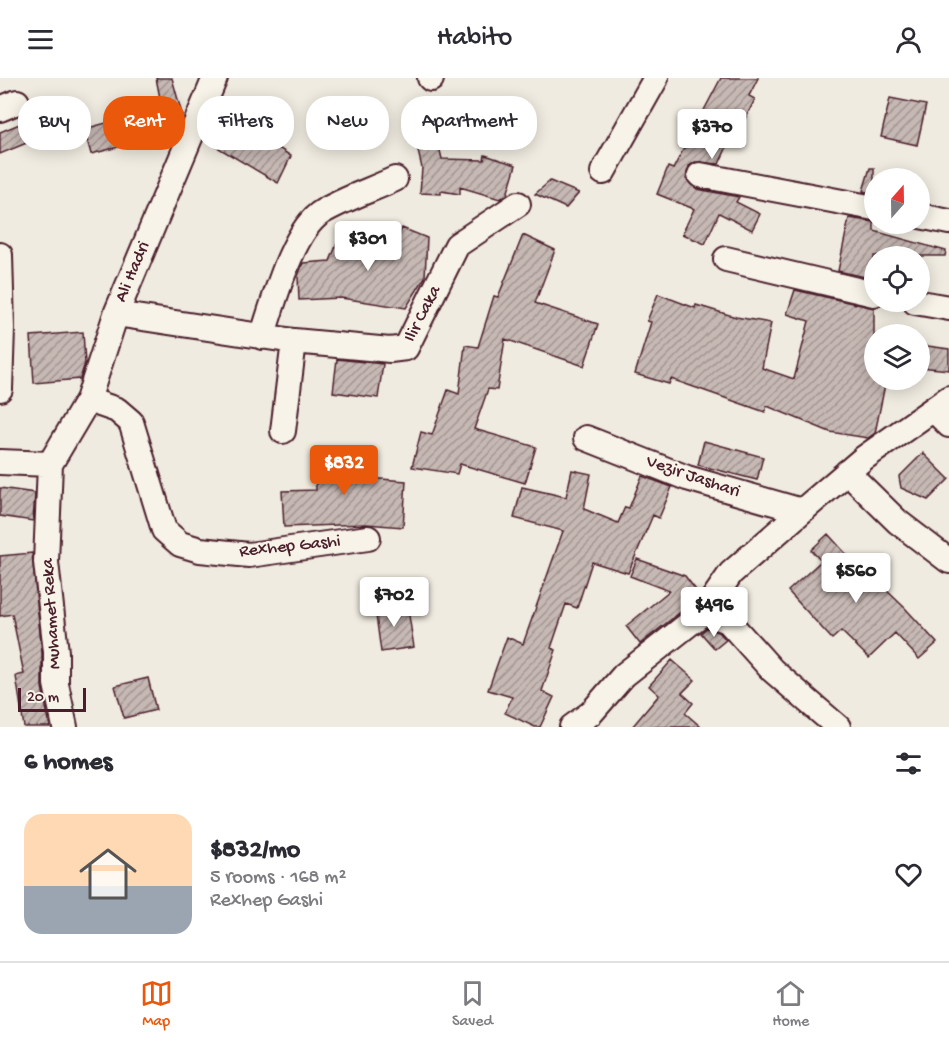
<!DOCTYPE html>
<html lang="en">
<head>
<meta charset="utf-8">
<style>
  :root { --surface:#fff; --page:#f7f7f7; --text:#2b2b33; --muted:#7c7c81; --line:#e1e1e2; --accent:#ea580c }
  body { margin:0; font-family:"Gochi Hand",sans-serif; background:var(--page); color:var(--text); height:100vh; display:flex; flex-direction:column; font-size:22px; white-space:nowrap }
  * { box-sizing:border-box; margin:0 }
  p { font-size:20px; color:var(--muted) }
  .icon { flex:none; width:33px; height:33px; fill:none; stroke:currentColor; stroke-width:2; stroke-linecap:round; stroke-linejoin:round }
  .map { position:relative; height:649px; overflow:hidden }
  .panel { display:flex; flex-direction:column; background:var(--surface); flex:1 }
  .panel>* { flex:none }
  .top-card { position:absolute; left:18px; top:18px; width:600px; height:54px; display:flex; gap:12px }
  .needle { width:39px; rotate:20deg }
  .controls { position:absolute; left:864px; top:90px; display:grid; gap:12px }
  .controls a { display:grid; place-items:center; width:66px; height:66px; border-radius:50%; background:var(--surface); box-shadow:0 3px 15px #0003; font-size:30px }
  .scale { position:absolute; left:18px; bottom:15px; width:68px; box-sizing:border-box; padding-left:6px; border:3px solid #4a1f2b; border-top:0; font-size:16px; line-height:21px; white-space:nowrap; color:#4a1f2b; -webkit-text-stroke:4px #f7f3e8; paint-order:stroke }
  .price { position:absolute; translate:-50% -51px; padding:0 14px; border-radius:6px; background:#fff; color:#222; font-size:20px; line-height:39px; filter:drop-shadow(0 2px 3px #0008) }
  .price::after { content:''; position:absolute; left:50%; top:36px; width:18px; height:14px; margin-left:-9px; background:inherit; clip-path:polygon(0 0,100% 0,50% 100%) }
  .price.active { background:var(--accent); color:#fff }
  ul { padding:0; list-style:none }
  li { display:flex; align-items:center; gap:18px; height:150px; padding:0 24px }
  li+li { border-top:2px solid var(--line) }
  li span { display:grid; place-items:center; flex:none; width:168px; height:120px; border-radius:18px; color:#555 }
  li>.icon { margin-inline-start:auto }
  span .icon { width:72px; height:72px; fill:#fffc; stroke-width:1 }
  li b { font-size:26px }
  h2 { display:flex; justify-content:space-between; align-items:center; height:72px; padding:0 24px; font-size:26px }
  .pill { padding:0 21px; border-radius:24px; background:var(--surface); box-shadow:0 3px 15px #0003; font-size:21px; line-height:54px }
  .pill.active { background:var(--accent); color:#fff }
  header { display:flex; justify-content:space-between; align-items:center; height:78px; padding:0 24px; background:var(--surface); font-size:27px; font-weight:600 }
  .menu { display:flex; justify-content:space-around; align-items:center; height:84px; border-top:2px solid var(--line); background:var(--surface); font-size:16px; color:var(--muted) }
  .menu a { display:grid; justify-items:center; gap:3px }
  .menu .active { color:var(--accent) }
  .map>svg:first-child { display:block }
  .building { fill:url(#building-hatch); stroke:#4a1f2b; stroke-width:1.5 }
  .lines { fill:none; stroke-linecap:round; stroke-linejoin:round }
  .street-casing { stroke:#4a1f2b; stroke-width:28 }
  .street { stroke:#f7f3e8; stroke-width:24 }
  .labels { text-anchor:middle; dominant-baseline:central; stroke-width:4.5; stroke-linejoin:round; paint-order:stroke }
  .street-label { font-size:18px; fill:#4a1f2b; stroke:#f7f3e8 }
</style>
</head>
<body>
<header><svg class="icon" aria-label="menu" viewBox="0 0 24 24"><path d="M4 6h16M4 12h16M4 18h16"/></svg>Habito<svg class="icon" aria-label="person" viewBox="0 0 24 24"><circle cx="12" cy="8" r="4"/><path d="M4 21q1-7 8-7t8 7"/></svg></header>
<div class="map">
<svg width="949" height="649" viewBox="0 0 949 649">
  <defs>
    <pattern id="building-hatch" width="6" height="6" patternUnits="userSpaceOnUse" patternTransform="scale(1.5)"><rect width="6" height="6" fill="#c6b8b3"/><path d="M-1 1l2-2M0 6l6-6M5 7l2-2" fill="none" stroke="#a39592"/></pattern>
  </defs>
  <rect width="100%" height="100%" fill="#f0ebe0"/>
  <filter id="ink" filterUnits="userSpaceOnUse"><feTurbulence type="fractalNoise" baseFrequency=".0167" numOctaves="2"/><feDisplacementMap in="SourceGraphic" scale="12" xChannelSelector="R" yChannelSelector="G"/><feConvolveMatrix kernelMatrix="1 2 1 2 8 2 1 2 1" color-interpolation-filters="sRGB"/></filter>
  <g filter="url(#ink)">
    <path class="building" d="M156,0H172L183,40L179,49L128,62L130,66L91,76L84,51L162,30Z
      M721,0H758L749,18L755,21L741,49L737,47L719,86L695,84L689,88L686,101L697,111L739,119L736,124L760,136L752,152L719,135L705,166L682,156L694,131L657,116L668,89L673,91Z
      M890,20L926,27L917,67L881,59Z
      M237,43L291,78L278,105L210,65Z
      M22,45L29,64L0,76V54Z
      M437,60L442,81L484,82L485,77L516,87L507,117L500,121L460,109V116L441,113V116L420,115L422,90L416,64Z
      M870,90H874V116L863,113Z
      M550,103L579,115L566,130L535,116Z
      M849,140L874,144V153L946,173L945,178H874V201L838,193Z
      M402,150L427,160L425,199L406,230L341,220L299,222L298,198L303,185L330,183L338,163L393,170Z
      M523,157L555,172L535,225L598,246L584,288L505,261L497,312L488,311L474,351L536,369L525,405L460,386L457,396L412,389L421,354L432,357L448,312L459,316L465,267L478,269L494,218L498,219Z
      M795,212L874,230V302H886L875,355L868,360L830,354L767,328L765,334L671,301L669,306L635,296L651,244L647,243L658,216L695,230L696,227L736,239L771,245L762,290L794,301L809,243L787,236Z
      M83,254L85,285L80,301L34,305L31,258Z
      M920,267L949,271V292L920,289Z
      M337,281L383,286L378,320L333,314Z
      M704,363L763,379L757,402L698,387Z
      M354,370L355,399L406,403L403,449L366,446L284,449L282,413L316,412L315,371Z
      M923,375L949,401L928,422L901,410L899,399Z
      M572,392L591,396L584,431L618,445L625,429L629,430L642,398L672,409L659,440L653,437L628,495L592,484L577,530L566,526L551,570L556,572L542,613L554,619L540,649H535L505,635L512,619L488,612L507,559L523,566L563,453L514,440L522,409L566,419Z
      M0,410L35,415L33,443L0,438Z
      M828,456L857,488L859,486L905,530L937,565L919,581L895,555L869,580L841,553L832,561L788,513L821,483L811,472Z
      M32,475L42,575V609L50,649H24L16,598L24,596L12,536L0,538V478Z
      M637,481L685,498L699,516L693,524L640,566L626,548L669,513L630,498Z
      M407,525L414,569L381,574L375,530Z
      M707,550L720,555L726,562L715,571L701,555Z
      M672,582L695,602L682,615L693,625L685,635L701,649H632L659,617L649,608Z
      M148,600L156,632L124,640L115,608Z"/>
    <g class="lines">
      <defs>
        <path id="street" d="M430,0L431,1
          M0,31L17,24
          M603,94L656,0
          M700,97L874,130
          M920,138L949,144
          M0,177L2,250L0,311
          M726,181L874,216
          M915,224L949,230
          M116,236L294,263L390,272L406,270L457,167L518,126
          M262,259C273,227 292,152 322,134C344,121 371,112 395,101
          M88,322L117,332L131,344L164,452L180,466L200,472L249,477L368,460
          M934,332L949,347
          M283,353L294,263
          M586,360L687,400L802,433
          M0,384L50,386
          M50,386L88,322L116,236L215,0
          M50,386L46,484L56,574V606L65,649
          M847,394L898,444L949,483
          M704,534L728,543L772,592L838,649
          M572,649L591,635L624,597L704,534L731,495L802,433L864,380L949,320"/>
      </defs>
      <use href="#street" class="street-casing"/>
      <use href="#street" class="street"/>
    </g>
  </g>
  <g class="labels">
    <g class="street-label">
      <text transform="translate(133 194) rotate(-67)">Ali Hadri</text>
      <text transform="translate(423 236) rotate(-63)">Ilir Caka</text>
      <text transform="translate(693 399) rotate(19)">Vezir Jashari</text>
      <text transform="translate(290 469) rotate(-6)">Rexhep Gashi</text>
      <text transform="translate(52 536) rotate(-94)">Muhamet Reka</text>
    </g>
  </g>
</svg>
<div class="controls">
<a><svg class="needle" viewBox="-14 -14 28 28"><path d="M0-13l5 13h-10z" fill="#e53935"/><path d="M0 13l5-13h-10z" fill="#7c7c81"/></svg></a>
<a><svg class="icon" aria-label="locate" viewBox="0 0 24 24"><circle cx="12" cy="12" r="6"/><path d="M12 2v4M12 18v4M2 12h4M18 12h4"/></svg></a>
<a><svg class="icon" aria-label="layers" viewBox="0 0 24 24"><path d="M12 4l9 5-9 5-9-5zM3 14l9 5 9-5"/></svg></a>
</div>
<div class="scale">20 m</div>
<b class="price" style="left:712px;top:82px">$370</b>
<b class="price" style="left:368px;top:194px">$301</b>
<b class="price active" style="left:344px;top:418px">$832</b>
<b class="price" style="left:856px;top:526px">$560</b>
<b class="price" style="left:394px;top:550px">$702</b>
<b class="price" style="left:714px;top:560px">$496</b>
<div class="top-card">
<a class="pill">Buy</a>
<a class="pill active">Rent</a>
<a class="pill">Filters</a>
<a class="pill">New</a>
<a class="pill">Apartment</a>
</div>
</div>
<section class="panel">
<h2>6 homes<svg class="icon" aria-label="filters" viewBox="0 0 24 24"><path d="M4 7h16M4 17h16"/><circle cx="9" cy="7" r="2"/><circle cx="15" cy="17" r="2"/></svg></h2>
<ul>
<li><span style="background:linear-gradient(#ffd9b3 60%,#9aa5b1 0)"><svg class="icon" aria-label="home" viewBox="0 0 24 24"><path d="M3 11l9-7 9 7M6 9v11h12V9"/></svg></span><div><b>$832/mo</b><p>5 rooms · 168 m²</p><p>Rexhep Gashi</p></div><svg class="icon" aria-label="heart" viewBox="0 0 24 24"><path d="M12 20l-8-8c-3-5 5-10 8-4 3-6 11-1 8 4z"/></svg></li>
</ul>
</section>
<nav class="menu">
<a class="active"><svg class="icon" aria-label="map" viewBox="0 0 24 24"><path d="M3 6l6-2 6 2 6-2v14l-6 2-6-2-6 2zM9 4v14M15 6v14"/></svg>Map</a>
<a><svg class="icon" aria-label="saved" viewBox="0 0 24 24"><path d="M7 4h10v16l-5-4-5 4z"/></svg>Saved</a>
<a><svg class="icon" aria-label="home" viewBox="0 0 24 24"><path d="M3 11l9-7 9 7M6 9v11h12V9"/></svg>Home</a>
</nav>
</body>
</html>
